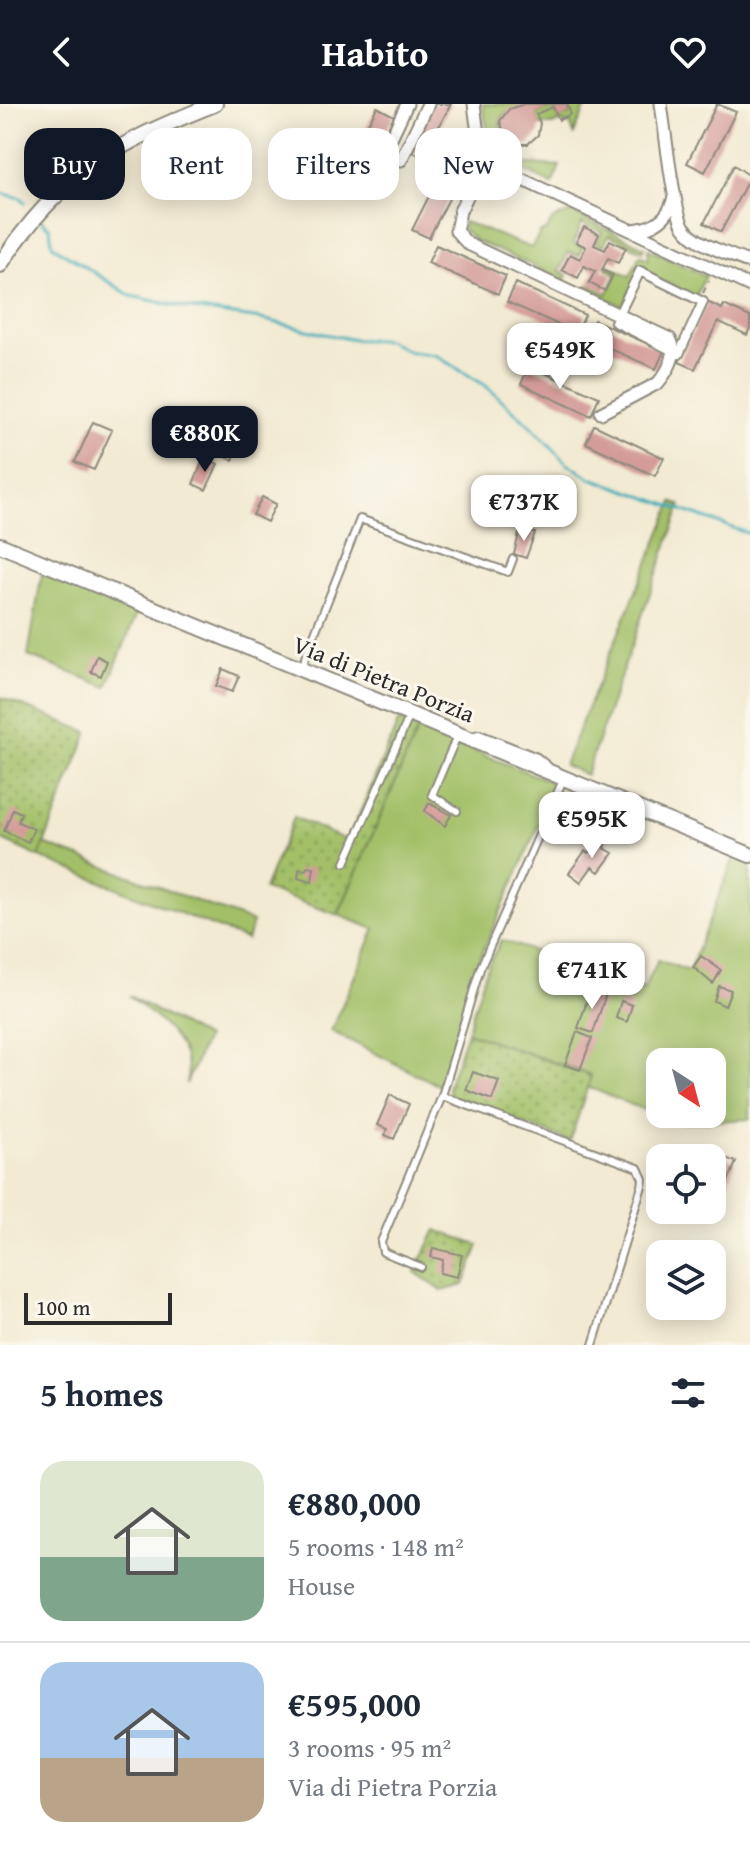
<!DOCTYPE html>
<html lang="en">
<head>
<meta charset="utf-8">
<style>
  :root { --surface:#fff; --page:#f2f2f3; --text:#1f2937; --muted:#747a83; --line:#e0e1e3; --accent:#111827 }
  body { margin:0; font-family:"Gentium Book Plus",serif; background:var(--page); color:var(--text); height:100vh; display:flex; flex-direction:column; font-size:30px; white-space:nowrap }
  * { box-sizing:border-box; margin:0 }
  p { font-size:26px; color:var(--muted) }
  .icon { flex:none; width:44px; height:44px; fill:none; stroke:currentColor; stroke-width:2; stroke-linecap:round; stroke-linejoin:round }
  .map { position:relative; height:1241px; overflow:hidden }
  .drawer { display:flex; flex-direction:column; background:var(--surface); flex:1 }
  .drawer>* { flex:none }
  .banner { position:absolute; left:24px; top:24px; width:702px; height:72px; display:flex; gap:16px }
  .needle { width:52px; rotate:144deg }
  .controls { position:absolute; left:646px; top:944px; display:grid; gap:16px }
  .controls a { display:grid; place-items:center; width:80px; height:80px; border-radius:16px; background:var(--surface); box-shadow:0 4px 20px #0003; font-size:40px }
  .scale { position:absolute; left:24px; bottom:20px; width:148px; box-sizing:border-box; padding-left:8px; border:4px solid #2b2b2b; border-top:0; font-size:22px; line-height:28px; white-space:nowrap; color:#2b2b2b; -webkit-text-stroke:6px #fbf7ec; paint-order:stroke }
  .price { position:absolute; translate:-50% -68px; padding:0 18px; border-radius:16px; background:#fff; color:#222; font-size:26px; line-height:52px; filter:drop-shadow(0 2px 4px #0008) }
  .price::after { content:''; position:absolute; left:50%; top:48px; width:24px; height:18px; margin-left:-12px; background:inherit; clip-path:polygon(0 0,100% 0,50% 100%) }
  .price.on { background:var(--accent); color:#fff }
  ul { padding:0; list-style:none }
  li { display:flex; align-items:center; gap:24px; height:200px; padding:0 40px }
  li+li { border-top:2px solid var(--line) }
  li span { display:grid; place-items:center; flex:none; width:224px; height:160px; border-radius:24px; color:#555 }
  li>.icon { margin-inline-start:auto }
  span .icon { width:96px; height:96px; fill:#fffc; stroke-width:1 }
  li b { font-size:34px }
  h2 { display:flex; justify-content:space-between; align-items:center; height:96px; padding:0 40px; font-size:34px }
  .chip { padding:0 28px; border-radius:24px; background:var(--surface); box-shadow:0 4px 20px #0003; font-size:28px; line-height:72px }
  .chip.on { background:var(--accent); color:#fff }
  header { display:flex; justify-content:space-between; align-items:center; height:104px; padding:0 40px; background:var(--accent); color:#fff; font-size:36px; font-weight:800 }
  .map>svg:first-child { display:block }
  .grass { fill:#a3c068; stroke:#67764a; stroke-width:2; fill-rule:evenodd }
  .park { fill:url(#park-dots); stroke:#67764a; stroke-width:2 }
  .lines { fill:none; stroke-linecap:round; stroke-linejoin:round }
  .stream { stroke:#3babb8; stroke-width:3 }
  .building { fill:#d49c99 }
  .service-casing { stroke:#8e8a7e; stroke-width:10 }
  .pedestrian-casing { stroke:#8e8a7e; stroke-width:12 }
  .minor-casing { stroke:#8e8a7e; stroke-width:15 }
  .tertiary-casing { stroke:#8e8a7e; stroke-width:18 }
  .path { stroke:#8e8a7e; stroke-width:2; stroke-dasharray:6 6; stroke-linecap:butt }
  .service { stroke:#fff; stroke-width:6 }
  .pedestrian { stroke:#fff; stroke-width:8 }
  .minor { stroke:#fff; stroke-width:11 }
  .tertiary { stroke:#fff; stroke-width:14 }
  .labels { text-anchor:middle; dominant-baseline:central; stroke-width:6; stroke-linejoin:round; paint-order:stroke }
  .street-label { font-size:24px; fill:#2b2b2b; stroke:#fbf7ec }
</style>
</head>
<body>
<header><svg class="icon" aria-label="back" viewBox="0 0 24 24"><path d="M15 5l-7 7 7 7"/></svg>Habito<svg class="icon" aria-label="heart" viewBox="0 0 24 24"><path d="M12 20l-8-8c-3-5 5-10 8-4 3-6 11-1 8 4z"/></svg></header>
<div class="map">
<svg width="750" height="1241" viewBox="0 0 750 1241">
  <defs>
    <pattern id="park-dots" width="8" height="8" patternUnits="userSpaceOnUse" patternTransform="scale(2)"><rect width="8" height="8" fill="#a3c068"/><path d="M2 2h.1M6 6h.1" fill="none" stroke="#859c56" stroke-width="1.8" stroke-linecap="round"/></pattern>
  </defs>
  <rect width="100%" height="100%" fill="#fbf7ec"/>
  <filter id="ink" filterUnits="userSpaceOnUse"><feTurbulence type="fractalNoise" baseFrequency=".0125" numOctaves="2"/><feDisplacementMap in="SourceGraphic" scale="16" xChannelSelector="R" yChannelSelector="G"/><feConvolveMatrix kernelMatrix="1 2 1 2 8 2 1 2 1" color-interpolation-filters="sRGB"/></filter>
  <filter id="wash" filterUnits="userSpaceOnUse"><feTurbulence type="fractalNoise" baseFrequency=".006" numOctaves="4" result="noise"/><feDisplacementMap in="SourceGraphic" scale="32" xChannelSelector="R" yChannelSelector="G"/><feGaussianBlur stdDeviation="1.8" result="paint"/><feColorMatrix in="noise" values="0 0 0 0 0 0 0 0 0 0 0 0 0 0 0 0 0 1.4 0 .05"/><feComposite in="paint" operator="in"/></filter>
  <g filter="url(#wash)">
    <rect width="100%" height="100%" fill="#f2ead2"/>
    <path class="grass" d="M483,0H524C508,7 490,12 507,35L503,42L507,45L505,49L527,60L560,62L552,80C506,56 489,57 483,0Z
      M567,0H587L574,30L570,19L565,21L562,17L552,21H540L536,10L553,3L559,15L571,10Z
      M571,108L644,143L642,147L609,131L603,142L597,139L602,128L582,119L573,139L583,144L579,152L568,148L559,167L567,171L565,176L474,136L463,125L464,118L531,144L541,128L547,127L552,116Z
      M648,145L706,172L695,193L640,167L623,202L586,186L588,181L607,190L617,170L606,164L607,161L630,172L640,151L648,155Z
      M673,398L681,401L586,671L564,661Z
      M42,469L137,509L107,583L28,552Z
      M418,625L557,680L476,863L440,982L331,927L375,825L338,811Z
      M44,740L253,818L247,836L39,753Z
      M736,749L750,755V1015L676,1019L588,983L591,971L467,928L486,866L501,836L644,885L658,856L689,867ZM660,958H712V1010H660Z
      M129,892L206,934L186,980C196,941 156,914 129,892Z"/>
    <path class="park" d="M0,593L88,628L39,753L0,735Z
      M399,616L418,625L338,811L264,785L294,713L348,737Z
      M467,928L591,972L570,1037L450,992L448,982Z
      M436,1126L479,1141L464,1181L442,1187L415,1168Z"/>
    <g class="lines">
      <path class="stream" d="M0,89L21,94L25,98
        M42,117L50,124L52,140L59,146L131,192L186,204L261,215L324,230L359,236H385L411,248L435,251L486,282L530,321L567,359L591,374L750,430"/>
    </g>
    <g id="blocks">
      <path class="building" d="M430,0H451L423,53L407,45Z
        M524,0H567L571,10L559,16L553,3L536,10L540,19L538,31L528,40H517L505,32L500,17L509,5Z
        M717,0L736,8L705,68L687,59Z
        M377,3L394,12L364,69L347,60Z
        M734,61L750,72L721,128L704,119Z
        M441,68L458,77L429,134L412,126Z
        M584,123L599,130L594,141L605,146L610,136L626,144L618,159L608,154L602,166L613,171L605,187L589,179L595,167L584,162L578,174L562,166L570,150L580,155L586,143L576,138Z
        M436,141L506,172L498,190L428,159Z
        M516,179L585,211L577,229L507,198Z
        M707,198L722,205L724,201L750,213V224L747,231L718,217L695,265L679,258Z
        M594,216L664,247L656,265L586,234Z
        M529,262L599,293L591,312L521,280Z
        M93,318L112,326L94,366L75,358Z
        M594,321L664,354L655,372L586,339Z
        M216,334L238,343L233,356L211,347Z
        M204,354L218,360L206,386L193,380Z
        M262,393L276,400L267,418L253,411Z
        M520,426L535,429L526,454L514,450Z
        M97,552L107,557L101,572L91,568Z
        M223,565L239,572L232,588L216,582Z
        M429,699L451,711L445,722L425,707Z
        M13,705L21,709L18,718L34,725L28,738L4,727Z
        M599,734L607,739L604,744L613,749L599,768L592,763L581,778L569,769L585,747L588,749Z
        M307,763L314,764L312,778L298,774L299,765L306,766Z
        M701,852L721,866L713,880L693,863Z
        M719,882L731,886L725,902L714,897Z
        M591,885L606,890L593,929L578,924Z
        M621,897L632,901L627,918L616,914Z
        M577,928L592,934L580,966L565,961Z
        M473,968L499,977L492,996L466,986Z
        M390,991L409,1000L394,1035L385,1031L387,1025L377,1021Z
        M710,1048L736,1058L728,1078L712,1071V1054H708Z
        M433,1144L462,1151L457,1173L440,1169L443,1156L431,1153Z"/>
    </g>
  </g>
  <g filter="url(#ink)">
    <use href="#blocks" fill-opacity="0" stroke="#8e8a7e" stroke-width="2"/>
    <g class="lines">
      <defs>
        <path id="service" d="M301,564L360,415L508,468L513,455
          M471,632L479,630L537,653L548,662
          M457,707L432,691L457,632
          M345,759L409,613
          M442,992L638,1064L643,1075L642,1082L593,1241
          M421,1163L383,1148L381,1138L442,992L480,865L563,676"/>
        <path id="pedestrian" d="M640,167L703,198L679,250L615,218Z"/>
        <path id="minor" d="M474,0L478,30L486,53L460,107L456,127L468,140L670,235C679,250 668,267 658,279L601,309
          M661,0C665,24 673,107 684,123C697,142 731,150 750,159
          M486,53L504,67L750,182
          M401,56L428,0
          M368,83L407,0
          M632,126C654,124 669,115 674,93"/>
        <path id="tertiary" d="M0,161C60,69 116,39 215,0
          M0,441L750,751"/>
      </defs>
      <use href="#service" class="service-casing"/>
      <use href="#pedestrian" class="pedestrian-casing"/>
      <use href="#minor" class="minor-casing"/>
      <use href="#tertiary" class="tertiary-casing"/>
      <path class="path" d="M703,189L709,177"/>
      <use href="#service" class="service"/>
      <use href="#pedestrian" class="pedestrian"/>
      <use href="#minor" class="minor"/>
      <use href="#tertiary" class="tertiary"/>
    </g>
  </g>
  <g class="labels">
    <g class="street-label">
      <text transform="translate(384 575) rotate(22)">Via di Pietra Porzia</text>
    </g>
  </g>
</svg>
<div class="controls">
<a><svg class="needle" viewBox="-14 -14 28 28"><path d="M0-13l5 13h-10z" fill="#e53935"/><path d="M0 13l5-13h-10z" fill="#747a83"/></svg></a>
<a><svg class="icon" aria-label="locate" viewBox="0 0 24 24"><circle cx="12" cy="12" r="6"/><path d="M12 2v4M12 18v4M2 12h4M18 12h4"/></svg></a>
<a><svg class="icon" aria-label="layers" viewBox="0 0 24 24"><path d="M12 4l9 5-9 5-9-5zM3 14l9 5 9-5"/></svg></a>
</div>
<div class="scale">100 m</div>
<b class="price" style="left:560px;top:287px">€549K</b>
<b class="price on" style="left:205px;top:370px">€880K</b>
<b class="price" style="left:524px;top:439px">€737K</b>
<b class="price" style="left:592px;top:756px">€595K</b>
<b class="price" style="left:592px;top:907px">€741K</b>
<div class="banner">
<a class="chip on">Buy</a>
<a class="chip">Rent</a>
<a class="chip">Filters</a>
<a class="chip">New</a>
</div>
</div>
<section class="drawer">
<h2>5 homes<svg class="icon" aria-label="filters" viewBox="0 0 24 24"><path d="M4 7h16M4 17h16"/><circle cx="9" cy="7" r="2"/><circle cx="15" cy="17" r="2"/></svg></h2>
<ul>
<li><span style="background:linear-gradient(#dfe7d0 60%,#7fa58c 0)"><svg class="icon" aria-label="home" viewBox="0 0 24 24"><path d="M3 11l9-7 9 7M6 9v11h12V9"/></svg></span><div><b>€880,000</b><p>5 rooms · 148 m²</p><p>House</p></div></li>
<li><span style="background:linear-gradient(#a9c7e8 60%,#b9a48a 0)"><svg class="icon" aria-label="home" viewBox="0 0 24 24"><path d="M3 11l9-7 9 7M6 9v11h12V9"/></svg></span><div><b>€595,000</b><p>3 rooms · 95 m²</p><p>Via di Pietra Porzia</p></div></li>
</ul>
</section>
</body>
</html>
